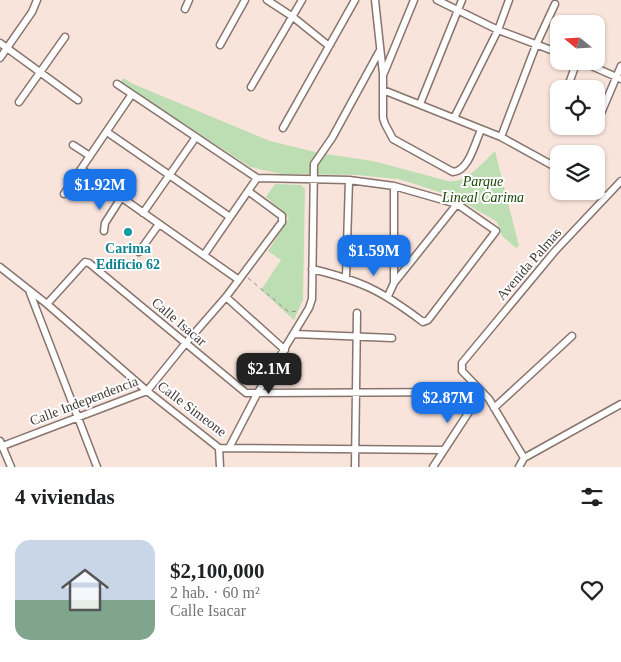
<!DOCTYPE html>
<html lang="es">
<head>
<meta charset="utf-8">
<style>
  :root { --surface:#fff; --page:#f6f6f6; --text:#202124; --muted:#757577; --line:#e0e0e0; --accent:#1a73e8 }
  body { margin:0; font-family:"Times New Roman",serif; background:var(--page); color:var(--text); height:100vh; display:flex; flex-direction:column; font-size:19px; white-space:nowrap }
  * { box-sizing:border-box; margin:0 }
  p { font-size:16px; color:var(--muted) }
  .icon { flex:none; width:28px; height:28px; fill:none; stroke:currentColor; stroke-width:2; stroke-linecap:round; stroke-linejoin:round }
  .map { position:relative; height:467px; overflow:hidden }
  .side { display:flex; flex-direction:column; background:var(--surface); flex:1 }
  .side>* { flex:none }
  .needle { width:32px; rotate:288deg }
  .tools { position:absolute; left:550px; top:15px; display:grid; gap:10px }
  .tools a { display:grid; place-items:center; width:55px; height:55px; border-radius:10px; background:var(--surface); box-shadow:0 1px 4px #0004; font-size:25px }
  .price { position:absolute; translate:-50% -42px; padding:0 11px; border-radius:10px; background:var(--accent); color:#fff; font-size:16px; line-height:32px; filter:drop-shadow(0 1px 2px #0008) }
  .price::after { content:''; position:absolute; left:50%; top:30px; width:15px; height:11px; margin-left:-8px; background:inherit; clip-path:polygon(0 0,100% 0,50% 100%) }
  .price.current { background:#222; color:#fff }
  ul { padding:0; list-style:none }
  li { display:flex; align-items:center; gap:15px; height:125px; padding:0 15px }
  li+li { border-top:1px solid var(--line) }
  li span { display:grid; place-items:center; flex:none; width:140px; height:100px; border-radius:15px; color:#555 }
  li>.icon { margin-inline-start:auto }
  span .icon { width:60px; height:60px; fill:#fffc; stroke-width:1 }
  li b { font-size:21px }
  h2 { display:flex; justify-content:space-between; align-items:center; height:60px; padding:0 15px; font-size:21px }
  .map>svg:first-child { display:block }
  .green { fill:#bddeb3 }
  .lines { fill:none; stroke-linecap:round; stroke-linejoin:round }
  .street-casing { stroke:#87746d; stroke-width:9 }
  .path { stroke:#978983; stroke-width:1; stroke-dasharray:4 4; stroke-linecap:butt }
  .street { stroke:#fff; stroke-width:6 }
  .culture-dot { fill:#0f9aa8; stroke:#fff; stroke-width:2 }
  .labels { text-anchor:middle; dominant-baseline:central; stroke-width:4; stroke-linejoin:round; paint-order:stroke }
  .park-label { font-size:14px; font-style:italic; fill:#164500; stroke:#fff }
  .culture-label { font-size:14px; font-weight:bold; fill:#0d838f; stroke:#fff }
  .street-label { font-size:14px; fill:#423936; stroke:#fff }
</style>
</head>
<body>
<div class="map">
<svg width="621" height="467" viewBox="0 0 621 467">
  <rect width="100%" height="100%" fill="#f9e4dc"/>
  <path class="green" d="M124,78L131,83L270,141L319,153L373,161L448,181C466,184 482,163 495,151L519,246L516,248L502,236L497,222L489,217L454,197L415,184L398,179L357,175L282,174L250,167L120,82Z
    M275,184L301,185L305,189L303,300L294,320L261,290L281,260L268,251L289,218L266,197Z"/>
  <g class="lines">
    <defs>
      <path id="street" d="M267,0L293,17L329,46
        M375,0L383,74V118L385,124L393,139L453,172C469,171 475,142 481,130
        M437,0L498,30L559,53
        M185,9L189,0
        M0,43L78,100
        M220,45L245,0
        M0,58L32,12L37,0
        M580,61L621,79
        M384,73L414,0
        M117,84L257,178L349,180L394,186L457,204L496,231L428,320L423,322C382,291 362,281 312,269
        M251,87L302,0
        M567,89L577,61
        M383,90L501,137L559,169
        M19,102L65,37
        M420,104L462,0
        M559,110V112
        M454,118L498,30L509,0
        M596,125L621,66
        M283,128L355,0
        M107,132L230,217
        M501,137L536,45L555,4
        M73,145L90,156
        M81,169L239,280
        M596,191L606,197
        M64,194L132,94
        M143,213L196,137
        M104,231L105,223L121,198
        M139,252L159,224
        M204,255L257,178
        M0,267L47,304L147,391L219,448L443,450
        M346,277L349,180
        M394,283L457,204
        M30,293L97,467
        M388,296L394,283V186
        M226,297L285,350
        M47,304L85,262L89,263L246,393L482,392
        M295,334L392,338
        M494,408L572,336
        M0,441L11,467
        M0,447L147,391L185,344L226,297L282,222V216L248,191
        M219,448L220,467
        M229,448L257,394L309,308L312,299L314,164L332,138L379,52
        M524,458L489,399L462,371V363L555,251L621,181
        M355,467L357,313
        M433,467L482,392
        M519,467L524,458L621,404"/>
    </defs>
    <use href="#street" class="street-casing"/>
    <path class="path" d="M248,278L289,312L299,311"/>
    <use href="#street" class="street"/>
  </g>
  <circle class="culture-dot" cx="128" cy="232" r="5"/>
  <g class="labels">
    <g class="park-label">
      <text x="483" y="181">Parque<tspan x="483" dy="16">Lineal Carima</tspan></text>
    </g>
    <g class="culture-label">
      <text x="128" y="248">Carima<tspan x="128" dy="16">Edificio 62</tspan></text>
    </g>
    <g class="street-label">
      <text transform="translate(529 264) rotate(-49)">Avenida Palmas</text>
      <text transform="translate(179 322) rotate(40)">Calle Isacar</text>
      <text transform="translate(84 401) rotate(-21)">Calle Independencia</text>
      <text transform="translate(192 409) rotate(37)">Calle Simeone</text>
    </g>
  </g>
</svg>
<div class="tools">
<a><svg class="needle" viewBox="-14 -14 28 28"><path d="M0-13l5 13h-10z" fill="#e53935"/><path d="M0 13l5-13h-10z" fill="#757577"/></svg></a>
<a><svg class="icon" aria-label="locate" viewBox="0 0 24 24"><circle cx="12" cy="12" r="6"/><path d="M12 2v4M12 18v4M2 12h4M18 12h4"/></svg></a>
<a><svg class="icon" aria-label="layers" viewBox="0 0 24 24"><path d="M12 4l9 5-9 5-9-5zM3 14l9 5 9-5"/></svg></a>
</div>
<b class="price" style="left:100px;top:211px">$1.92M</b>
<b class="price" style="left:374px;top:277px">$1.59M</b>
<b class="price current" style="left:269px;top:395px">$2.1M</b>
<b class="price" style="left:448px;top:424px">$2.87M</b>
</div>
<section class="side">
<h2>4 viviendas<svg class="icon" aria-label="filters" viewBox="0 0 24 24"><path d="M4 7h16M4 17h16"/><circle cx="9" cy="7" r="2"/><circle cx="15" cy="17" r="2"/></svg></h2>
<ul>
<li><span style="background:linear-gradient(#c9d6e8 60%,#7fa58c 0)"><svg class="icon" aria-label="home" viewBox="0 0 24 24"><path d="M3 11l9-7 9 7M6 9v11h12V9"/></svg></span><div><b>$2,100,000</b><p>2 hab. · 60 m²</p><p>Calle Isacar</p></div><svg class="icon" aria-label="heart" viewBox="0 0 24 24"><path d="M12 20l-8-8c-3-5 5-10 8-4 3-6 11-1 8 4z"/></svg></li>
</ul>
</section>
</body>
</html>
